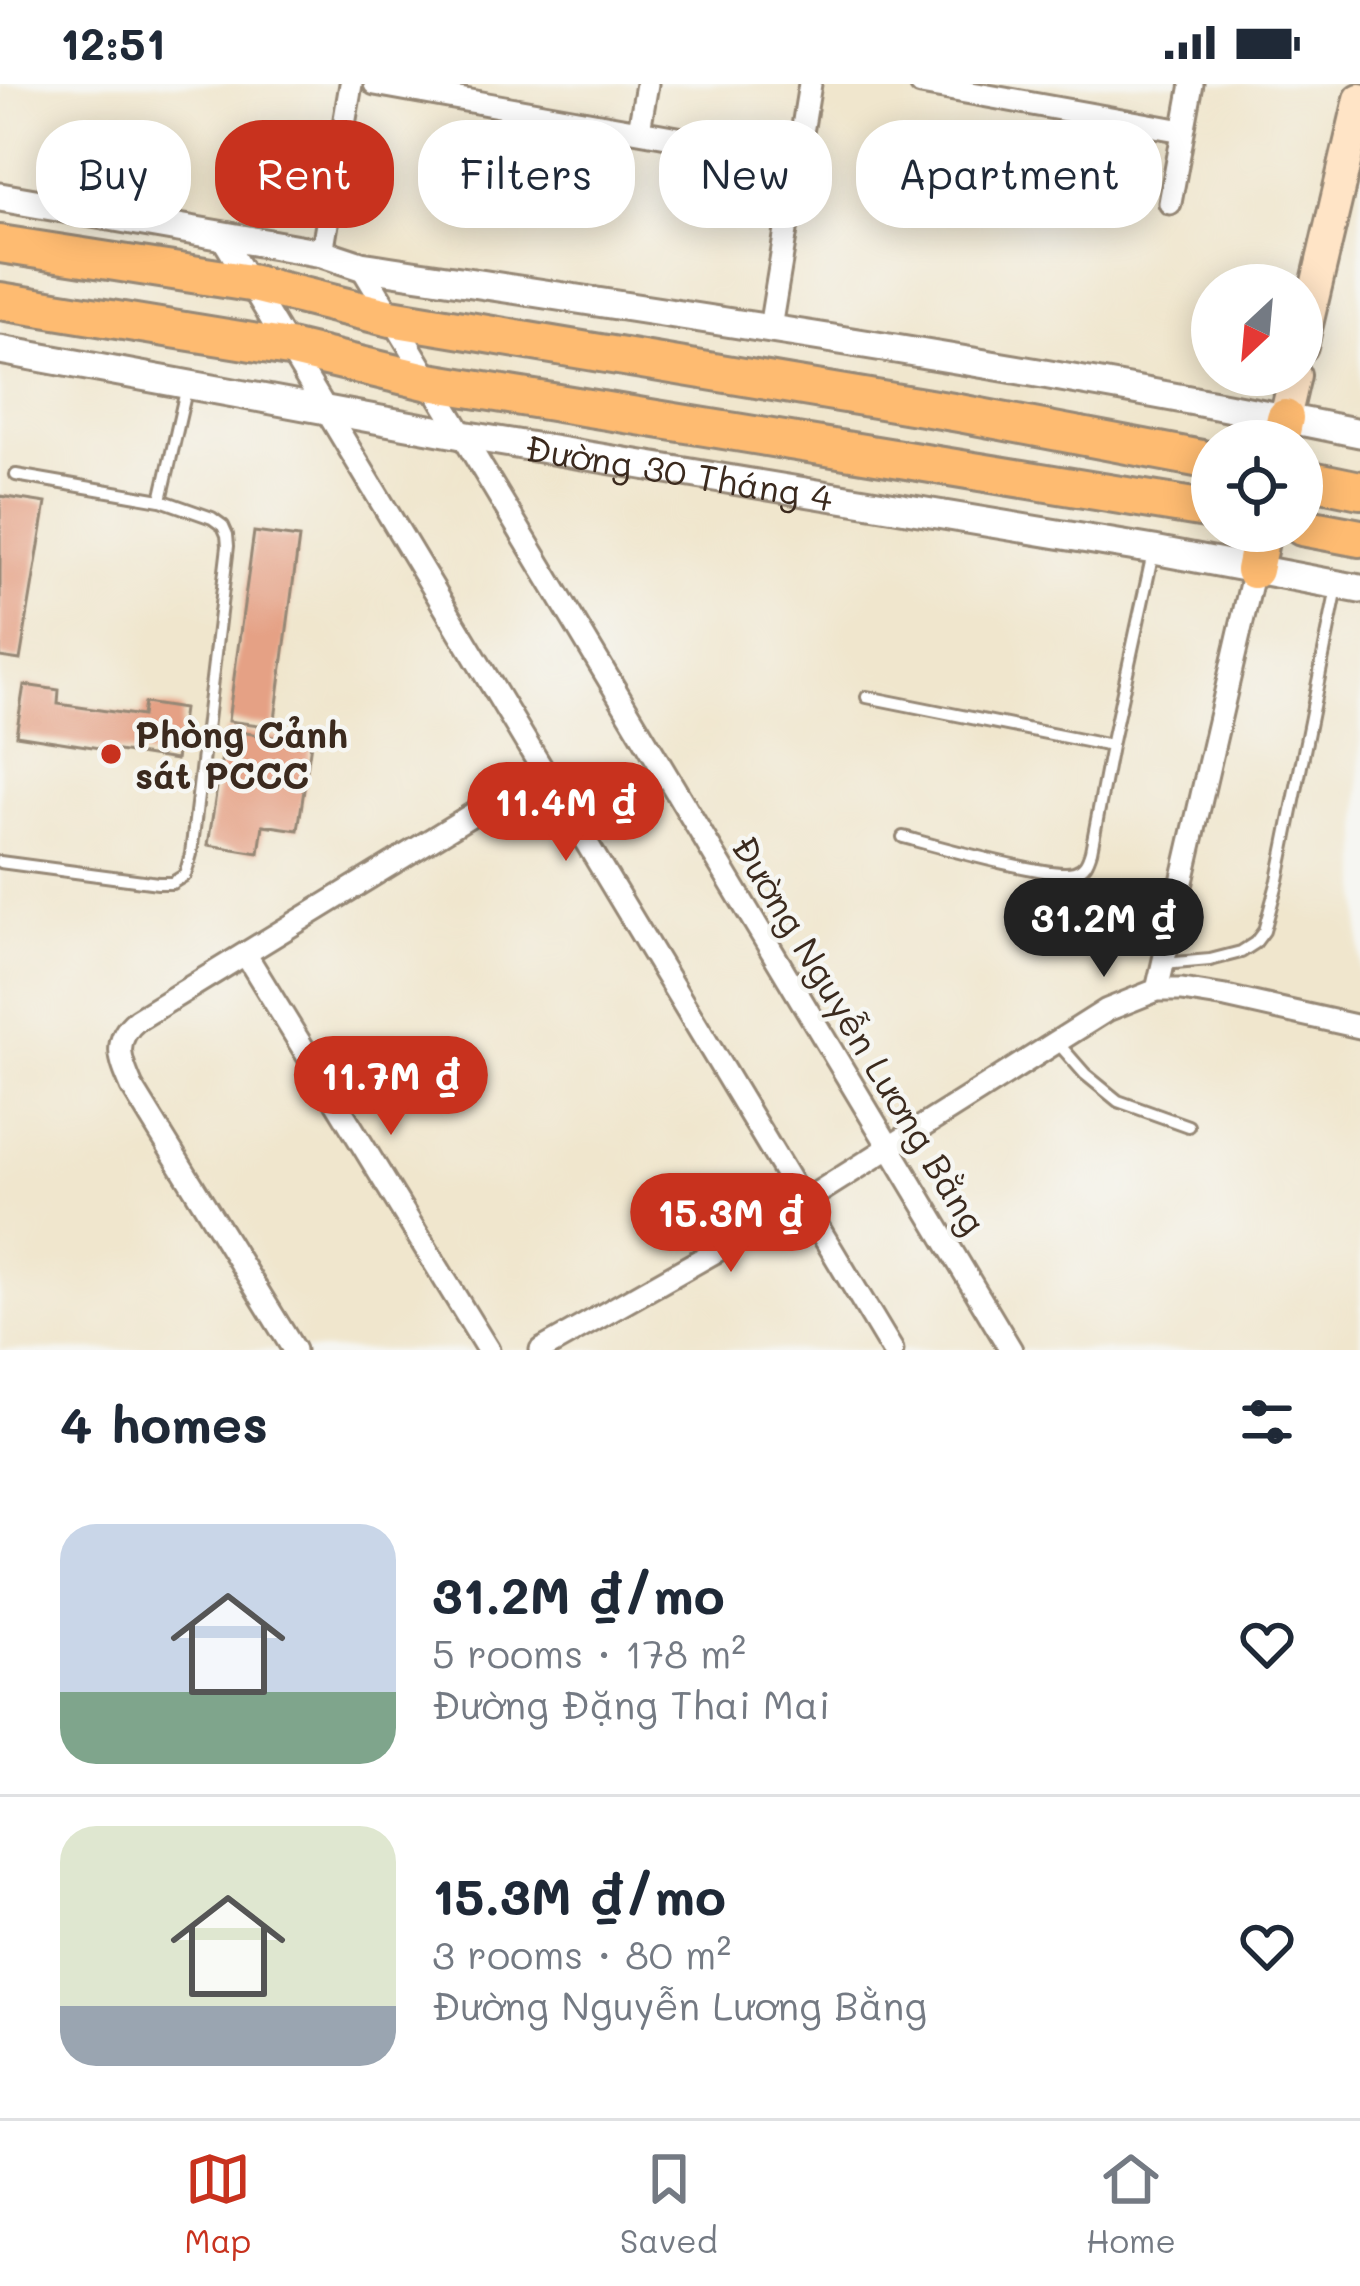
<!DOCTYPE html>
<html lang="en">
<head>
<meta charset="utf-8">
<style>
  :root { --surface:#fff; --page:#f6f6f7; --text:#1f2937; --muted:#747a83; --line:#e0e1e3; --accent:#c8321e }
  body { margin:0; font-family:Mali,sans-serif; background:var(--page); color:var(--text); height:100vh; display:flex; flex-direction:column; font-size:45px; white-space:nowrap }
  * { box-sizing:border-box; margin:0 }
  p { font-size:39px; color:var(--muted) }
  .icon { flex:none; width:66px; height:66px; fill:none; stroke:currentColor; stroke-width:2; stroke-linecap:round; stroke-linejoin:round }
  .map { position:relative; height:1266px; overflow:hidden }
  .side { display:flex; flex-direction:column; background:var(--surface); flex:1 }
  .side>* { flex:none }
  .hud { position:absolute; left:36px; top:36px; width:1290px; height:108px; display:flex; gap:24px }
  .needle { width:78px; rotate:206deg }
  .controls { position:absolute; left:1191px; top:180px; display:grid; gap:24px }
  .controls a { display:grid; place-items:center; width:132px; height:132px; border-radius:50%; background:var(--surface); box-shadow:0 6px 30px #0003; font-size:60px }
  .price { position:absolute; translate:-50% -102px; padding:0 27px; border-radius:42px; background:var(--accent); color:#fff; font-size:39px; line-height:78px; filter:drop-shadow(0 3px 6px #0008) }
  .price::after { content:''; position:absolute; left:50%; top:72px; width:36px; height:27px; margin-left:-18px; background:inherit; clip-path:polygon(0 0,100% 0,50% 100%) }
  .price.on { background:#222; color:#fff }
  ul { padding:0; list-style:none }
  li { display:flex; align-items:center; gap:36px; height:300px; padding:0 60px }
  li+li { border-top:3px solid var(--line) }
  li span { display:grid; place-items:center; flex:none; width:336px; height:240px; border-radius:36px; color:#555 }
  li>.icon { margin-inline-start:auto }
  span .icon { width:144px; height:144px; fill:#fffc; stroke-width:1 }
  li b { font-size:51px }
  h2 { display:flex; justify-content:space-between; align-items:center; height:144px; padding:0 60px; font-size:51px }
  .pill { padding:0 42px; border-radius:48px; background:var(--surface); box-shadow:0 6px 30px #0003; font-size:42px; line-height:108px }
  .pill.on { background:var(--accent); color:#fff }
  .status { display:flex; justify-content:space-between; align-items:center; height:84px; padding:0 60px; background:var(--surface); direction:ltr }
  .status svg { height:33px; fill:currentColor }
  .dock { display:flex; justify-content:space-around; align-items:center; height:168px; border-top:3px solid var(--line); background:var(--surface); font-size:33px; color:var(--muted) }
  .dock a { display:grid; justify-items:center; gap:6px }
  .dock .on { color:var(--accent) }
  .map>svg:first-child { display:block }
  .building { fill:#e5a185 }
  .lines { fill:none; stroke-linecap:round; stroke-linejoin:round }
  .service-casing { stroke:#968876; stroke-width:16 }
  .minor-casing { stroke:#968876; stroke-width:27 }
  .tertiary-casing { stroke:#968876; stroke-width:33 }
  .secondary-casing { stroke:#968876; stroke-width:36 }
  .trunk-casing { stroke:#968876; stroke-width:42 }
  .service { stroke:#fff; stroke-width:10 }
  .minor { stroke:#fff; stroke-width:21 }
  .tertiary { stroke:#fff; stroke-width:27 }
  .secondary { stroke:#ffe4c6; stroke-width:30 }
  .trunk { stroke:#febb71; stroke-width:36 }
  .poi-dot { fill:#c8321e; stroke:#f6f6f2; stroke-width:4.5 }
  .labels { text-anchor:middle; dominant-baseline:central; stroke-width:9; stroke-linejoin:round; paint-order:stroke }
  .street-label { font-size:36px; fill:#3b2a1e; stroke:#f6f6f2 }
  .poi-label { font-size:36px; font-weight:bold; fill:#3b2a1e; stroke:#f6f6f2; text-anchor:start }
</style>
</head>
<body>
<div class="status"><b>12:51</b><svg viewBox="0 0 49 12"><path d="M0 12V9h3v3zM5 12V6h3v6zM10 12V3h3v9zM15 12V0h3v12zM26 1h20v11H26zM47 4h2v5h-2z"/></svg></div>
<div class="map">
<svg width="1360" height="1266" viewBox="0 0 1360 1266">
  <rect width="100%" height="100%" fill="#f6f6f2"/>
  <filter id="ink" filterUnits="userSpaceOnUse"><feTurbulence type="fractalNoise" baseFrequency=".00833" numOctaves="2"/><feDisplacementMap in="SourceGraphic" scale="24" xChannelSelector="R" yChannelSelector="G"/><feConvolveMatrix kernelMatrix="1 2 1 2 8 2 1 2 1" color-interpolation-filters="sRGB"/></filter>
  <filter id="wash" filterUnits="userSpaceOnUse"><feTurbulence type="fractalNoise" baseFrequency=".004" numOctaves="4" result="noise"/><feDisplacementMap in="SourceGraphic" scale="48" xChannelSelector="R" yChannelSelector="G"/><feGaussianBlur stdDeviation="2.7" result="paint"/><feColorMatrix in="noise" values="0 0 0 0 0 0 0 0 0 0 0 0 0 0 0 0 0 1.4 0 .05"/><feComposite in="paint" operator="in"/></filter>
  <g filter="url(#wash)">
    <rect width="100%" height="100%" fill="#f0e6cd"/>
    <g id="blocks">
      <path class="building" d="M0,412L46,419L20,576L0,573Z
        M254,448L299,454L274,643L228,637Z
        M24,601L59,606L58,620L142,632L144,619L183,625L176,676L16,651Z
        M226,646L311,659L298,746L263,741L259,769L208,761Z"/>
    </g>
  </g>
  <g filter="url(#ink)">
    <use href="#blocks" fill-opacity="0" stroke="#968876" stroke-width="3"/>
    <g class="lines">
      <defs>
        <path id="service" d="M161,416L187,302
          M867,613L1111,662
          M903,753C933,761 1051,795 1074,788C1085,785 1088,777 1091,767L1111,662L1153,469
          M0,778L158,799H172L185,791L191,770L228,462L227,451L223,442L212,434L161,416L16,391
          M1163,880L1210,876L1241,868L1255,859L1264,847L1278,796L1337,504
          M1057,958L1085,990L1118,1017L1188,1042"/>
        <path id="minor" d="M375,0L796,75
          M921,0L1183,47
          M639,46L647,0
          M1170,119L1192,0
          M220,150L892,1266
          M322,169L351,0
          M361,182L1011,1266
          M770,244L810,0
          M246,871L488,1266
          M1157,906L1254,486
          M294,1266L132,1003C120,976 112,956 137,936L543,687
          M541,1266L803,1118L1107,926L1157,906H1182L1226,913L1360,943"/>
        <g id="tertiary">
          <path d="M0,113L322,169L361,182C695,233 1029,282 1360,349"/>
          <path id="s1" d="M0,266L462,351L1154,466L1360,505"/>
        </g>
        <path id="secondary" d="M1302,262L1360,15
          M1285,334L1295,291"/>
        <path id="trunk" d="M0,160L250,199L391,234L959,329L1212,377
          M0,217L289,264L430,298L1212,426
          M1280,357L1285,334
          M1302,394L1360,406
          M1302,443L1360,454
          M1254,486L1262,447"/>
      </defs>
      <use href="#service" class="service-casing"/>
      <use href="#minor" class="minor-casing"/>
      <use href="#tertiary" class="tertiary-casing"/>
      <use href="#secondary" class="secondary-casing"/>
      <use href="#trunk" class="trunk-casing"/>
      <use href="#service" class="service"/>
      <use href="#minor" class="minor"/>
      <use href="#tertiary" class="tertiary"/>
      <use href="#secondary" class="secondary"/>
      <use href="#trunk" class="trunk"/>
    </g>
  </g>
  <circle class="poi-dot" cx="111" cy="670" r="12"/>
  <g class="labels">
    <g class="street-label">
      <text stroke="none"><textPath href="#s1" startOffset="690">Đường 30 Tháng 4</textPath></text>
      <text transform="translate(860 950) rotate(59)">Đường Nguyễn Lương Bằng</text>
    </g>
    <g class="poi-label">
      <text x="135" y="649">Phòng Cảnh<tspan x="135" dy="41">sát PCCC</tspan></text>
    </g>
  </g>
</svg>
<div class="controls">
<a><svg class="needle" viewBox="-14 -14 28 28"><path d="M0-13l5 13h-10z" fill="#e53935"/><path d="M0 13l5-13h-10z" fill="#747a83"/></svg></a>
<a><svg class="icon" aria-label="locate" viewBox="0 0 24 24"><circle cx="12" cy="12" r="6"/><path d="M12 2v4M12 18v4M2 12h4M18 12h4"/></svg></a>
</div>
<b class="price" style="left:566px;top:780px">11.4M ₫</b>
<b class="price on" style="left:1104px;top:896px">31.2M ₫</b>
<b class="price" style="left:391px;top:1054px">11.7M ₫</b>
<b class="price" style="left:731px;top:1191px">15.3M ₫</b>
<div class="hud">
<a class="pill">Buy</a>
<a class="pill on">Rent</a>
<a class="pill">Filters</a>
<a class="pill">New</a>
<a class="pill">Apartment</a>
</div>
</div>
<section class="side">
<h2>4 homes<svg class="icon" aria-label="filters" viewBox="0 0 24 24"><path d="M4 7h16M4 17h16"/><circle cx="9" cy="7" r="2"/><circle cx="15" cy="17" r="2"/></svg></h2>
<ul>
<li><span style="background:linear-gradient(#c9d6e8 70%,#7fa58c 0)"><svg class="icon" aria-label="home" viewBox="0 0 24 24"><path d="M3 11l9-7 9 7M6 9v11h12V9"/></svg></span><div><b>31.2M ₫/mo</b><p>5 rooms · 178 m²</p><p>Đường Đặng Thai Mai</p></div><svg class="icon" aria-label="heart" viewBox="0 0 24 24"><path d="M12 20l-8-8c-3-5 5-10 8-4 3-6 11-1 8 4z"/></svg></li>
<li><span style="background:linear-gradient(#dfe7d0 75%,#9aa5b1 0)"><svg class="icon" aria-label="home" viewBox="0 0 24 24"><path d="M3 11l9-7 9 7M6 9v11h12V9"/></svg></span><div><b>15.3M ₫/mo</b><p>3 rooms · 80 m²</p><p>Đường Nguyễn Lương Bằng</p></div><svg class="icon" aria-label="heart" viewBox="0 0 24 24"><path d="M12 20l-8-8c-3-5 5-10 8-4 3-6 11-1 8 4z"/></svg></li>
</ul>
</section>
<nav class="dock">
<a class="on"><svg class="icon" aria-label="map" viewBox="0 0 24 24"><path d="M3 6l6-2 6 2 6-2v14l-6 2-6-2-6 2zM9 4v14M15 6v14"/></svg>Map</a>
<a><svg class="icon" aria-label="saved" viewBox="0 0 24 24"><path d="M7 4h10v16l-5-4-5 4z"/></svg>Saved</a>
<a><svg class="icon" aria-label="home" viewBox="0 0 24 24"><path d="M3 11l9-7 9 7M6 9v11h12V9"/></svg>Home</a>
</nav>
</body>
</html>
